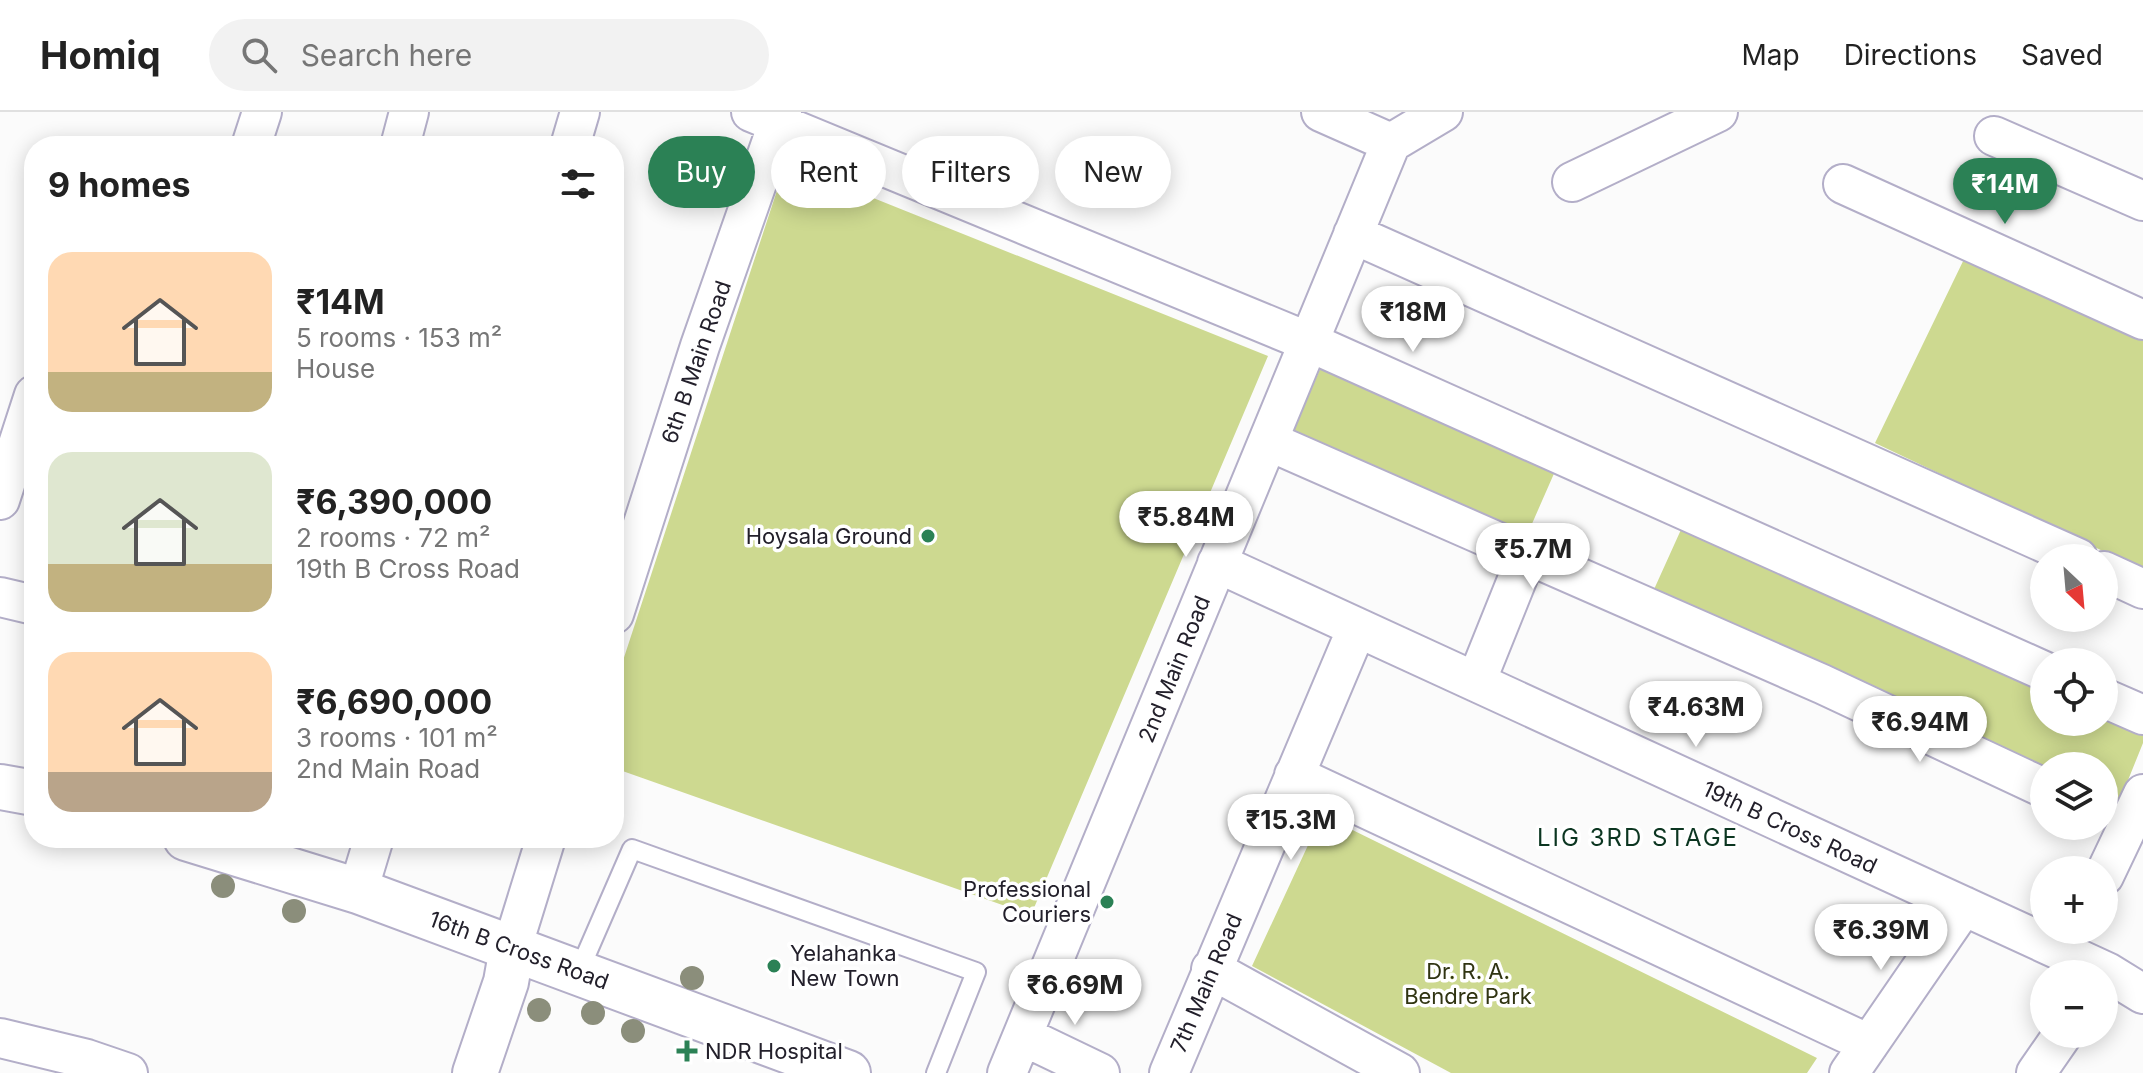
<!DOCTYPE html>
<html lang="en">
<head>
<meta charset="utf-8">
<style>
  :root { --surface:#fff; --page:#f2f2f2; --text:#222; --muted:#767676; --line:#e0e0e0; --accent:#2b8155 }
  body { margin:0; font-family:Inter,sans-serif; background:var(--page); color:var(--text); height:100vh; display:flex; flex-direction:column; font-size:30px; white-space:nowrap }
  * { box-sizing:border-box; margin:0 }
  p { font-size:26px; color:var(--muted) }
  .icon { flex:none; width:44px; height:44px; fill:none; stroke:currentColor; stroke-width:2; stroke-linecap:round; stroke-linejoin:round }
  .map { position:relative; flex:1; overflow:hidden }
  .details { position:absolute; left:24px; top:24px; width:600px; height:712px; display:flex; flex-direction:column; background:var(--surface); border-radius:32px; box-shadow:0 4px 20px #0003 }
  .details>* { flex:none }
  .guide { position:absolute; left:648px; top:24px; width:760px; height:72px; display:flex; gap:16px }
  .needle { width:52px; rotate:154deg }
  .buttons { position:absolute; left:2030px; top:432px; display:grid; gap:16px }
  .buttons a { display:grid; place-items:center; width:88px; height:88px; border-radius:50%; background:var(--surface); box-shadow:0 4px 20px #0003; font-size:40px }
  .price { position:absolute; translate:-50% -68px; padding:0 18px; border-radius:28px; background:#fff; color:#222; font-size:26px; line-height:52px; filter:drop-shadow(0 2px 4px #0008) }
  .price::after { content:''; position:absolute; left:50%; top:48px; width:24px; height:18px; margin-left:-12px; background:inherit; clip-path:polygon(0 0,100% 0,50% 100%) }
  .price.current { background:var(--accent); color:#fff }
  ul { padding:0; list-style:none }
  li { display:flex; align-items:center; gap:24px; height:200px; padding:0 24px }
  li span { display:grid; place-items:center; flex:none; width:224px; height:160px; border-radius:24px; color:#555 }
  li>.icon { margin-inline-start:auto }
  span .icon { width:96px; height:96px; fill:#fffc; stroke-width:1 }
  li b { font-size:34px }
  h2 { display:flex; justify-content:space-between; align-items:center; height:96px; padding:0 24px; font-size:34px }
  .tag { padding:0 28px; border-radius:36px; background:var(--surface); box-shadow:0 4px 20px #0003; font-size:28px; line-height:72px }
  .tag.current { background:var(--accent); color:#fff }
  header { display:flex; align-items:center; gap:48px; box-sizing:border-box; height:112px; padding:0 40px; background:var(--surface); border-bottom:2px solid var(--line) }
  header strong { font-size:38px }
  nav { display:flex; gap:44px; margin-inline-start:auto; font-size:28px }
  .search { width:560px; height:72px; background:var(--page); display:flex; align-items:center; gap:20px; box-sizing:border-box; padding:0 28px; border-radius:44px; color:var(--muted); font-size:30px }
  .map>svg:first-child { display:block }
  .green { fill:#cdd990 }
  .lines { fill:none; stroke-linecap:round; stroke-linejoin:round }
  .service-casing { stroke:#b3aec8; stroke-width:22 }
  .minor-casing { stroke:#b3aec8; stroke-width:42 }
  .tertiary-casing { stroke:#b3aec8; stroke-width:48 }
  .secondary-casing { stroke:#b3aec8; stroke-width:48 }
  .service { stroke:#fff; stroke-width:18 }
  .minor { stroke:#fff; stroke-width:38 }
  .tertiary { stroke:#fff; stroke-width:44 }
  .secondary { stroke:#fff; stroke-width:44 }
  .tree { fill:#8b8e7b }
  .poi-dot { fill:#2b8155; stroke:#fff; stroke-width:3 }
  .labels { text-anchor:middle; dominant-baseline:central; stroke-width:7; stroke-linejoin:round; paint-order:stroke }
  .street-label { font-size:22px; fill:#23202b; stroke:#fff }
  .poi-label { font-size:22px; fill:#23202b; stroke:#fff; text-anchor:end }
  .park-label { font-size:22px; fill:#303412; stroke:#fff }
  .neighbourhood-label { font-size:24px; letter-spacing:2px; fill:#0c3621; stroke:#fff }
</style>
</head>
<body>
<header>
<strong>Homiq</strong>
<div class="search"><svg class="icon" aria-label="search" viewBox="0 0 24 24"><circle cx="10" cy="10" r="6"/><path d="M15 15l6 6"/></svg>Search here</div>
<nav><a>Map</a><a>Directions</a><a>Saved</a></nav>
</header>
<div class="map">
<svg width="2143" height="961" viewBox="0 0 2143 961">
  <rect width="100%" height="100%" fill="#fbfbfb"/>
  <path class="green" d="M786,51L1268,244L1031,803L614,656V576Z
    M1967,141L2143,224V458L1875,331Z
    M1321,255L1556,357L1524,430L1289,328Z
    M1684,411L2044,572V610H2104V599L2143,617V631L2116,698L2104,693V654H2044V665L1651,484Z
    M1322,703L1817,946L1807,961H1451L1252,854Z"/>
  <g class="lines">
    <defs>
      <path id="service" d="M579,859L632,737L976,860L936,961"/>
      <path id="minor" d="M751,0L1309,230L2044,559
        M1321,0L1391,31
        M1994,24L2143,89
        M251,34L262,0
        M400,34L409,0
        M570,34L580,0
        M1572,70L1718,0
        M1843,72L2143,208
        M1353,122L2078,446
        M1268,329L1822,572L2044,676
        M0,388L34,283
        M1217,451L2107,860L2143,882
        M2104,459L2143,477
        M0,485L34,493
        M614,502L700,234L782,0
        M1476,570L1527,443
        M2104,586L2143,603
        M1294,663L1869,932
        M2104,764L2143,682
        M358,779L374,726
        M512,836L546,726
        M1211,857L1400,961
        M1023,924L1100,961
        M0,926L87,947L128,961
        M1007,961L1391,31L1443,0
        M1169,961L1357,516
        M1849,961L1964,794
        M2036,961L2063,922"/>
      <path id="tertiary" d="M475,961L506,870L512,836"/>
      <path id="secondary" d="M0,675L34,681
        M186,726L358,779L848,961"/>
    </defs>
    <use href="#service" class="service-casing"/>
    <use href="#minor" class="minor-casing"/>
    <use href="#tertiary" class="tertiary-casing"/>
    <use href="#secondary" class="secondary-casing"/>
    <use href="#service" class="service"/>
    <use href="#minor" class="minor"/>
    <use href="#tertiary" class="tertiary"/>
    <use href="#secondary" class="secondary"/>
  </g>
  <g class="tree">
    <circle cx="799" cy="41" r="12"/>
    <circle cx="223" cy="774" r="12"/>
    <circle cx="294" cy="799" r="12"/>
    <circle cx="692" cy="866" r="12"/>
    <circle cx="539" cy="898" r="12"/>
    <circle cx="593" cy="901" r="12"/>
    <circle cx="633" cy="919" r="12"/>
  </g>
  <g class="poi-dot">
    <circle cx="928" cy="424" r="8"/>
    <circle cx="1107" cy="790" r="8"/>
    <circle cx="774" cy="854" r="8"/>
    <path d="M683 927h8v8h8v8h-8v8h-8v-8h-8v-8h8z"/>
  </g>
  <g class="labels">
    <g class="street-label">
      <text transform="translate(696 250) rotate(-71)">6th B Main Road</text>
      <text transform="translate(1174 557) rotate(-68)">2nd Main Road</text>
      <text transform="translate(1790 715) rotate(25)">19th B Cross Road</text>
      <text transform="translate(519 838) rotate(20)">16th B Cross Road</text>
      <text transform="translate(1206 871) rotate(-67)">7th Main Road</text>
    </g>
    <g class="poi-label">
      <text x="912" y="424">Hoysala Ground</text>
      <text x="1091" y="777">Professional<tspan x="1091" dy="25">Couriers</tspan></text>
      <text x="790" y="841" text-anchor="start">Yelahanka<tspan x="790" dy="25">New Town</tspan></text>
      <text x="705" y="939" text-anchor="start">NDR Hospital</text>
    </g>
    <g class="park-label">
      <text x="1468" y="859">Dr. R. A.<tspan x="1468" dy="25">Bendre Park</tspan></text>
    </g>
    <g class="neighbourhood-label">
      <text x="1638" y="725">LIG 3RD STAGE</text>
    </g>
  </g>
</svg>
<div class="buttons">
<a><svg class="needle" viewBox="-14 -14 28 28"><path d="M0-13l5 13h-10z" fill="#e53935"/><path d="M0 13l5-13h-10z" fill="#767676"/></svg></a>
<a><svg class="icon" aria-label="locate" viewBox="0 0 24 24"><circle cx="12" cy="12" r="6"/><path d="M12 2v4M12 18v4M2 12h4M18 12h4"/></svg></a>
<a><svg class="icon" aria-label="layers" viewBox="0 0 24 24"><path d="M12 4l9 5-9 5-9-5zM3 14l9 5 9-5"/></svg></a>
<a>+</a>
<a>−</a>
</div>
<b class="price current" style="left:2005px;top:114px">₹14M</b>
<b class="price" style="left:1413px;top:242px">₹18M</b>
<b class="price" style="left:1186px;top:447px">₹5.84M</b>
<b class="price" style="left:1533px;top:479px">₹5.7M</b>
<b class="price" style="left:1696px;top:637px">₹4.63M</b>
<b class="price" style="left:1920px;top:652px">₹6.94M</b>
<b class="price" style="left:1291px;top:750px">₹15.3M</b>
<b class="price" style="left:1881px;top:860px">₹6.39M</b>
<b class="price" style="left:1075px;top:915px">₹6.69M</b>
<div class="guide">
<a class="tag current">Buy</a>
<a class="tag">Rent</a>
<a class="tag">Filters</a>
<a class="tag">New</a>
</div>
<section class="details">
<h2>9 homes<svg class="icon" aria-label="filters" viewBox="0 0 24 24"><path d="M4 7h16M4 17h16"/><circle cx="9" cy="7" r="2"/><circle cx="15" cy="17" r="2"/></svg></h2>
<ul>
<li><span style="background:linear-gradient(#ffd9b3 75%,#c2b280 0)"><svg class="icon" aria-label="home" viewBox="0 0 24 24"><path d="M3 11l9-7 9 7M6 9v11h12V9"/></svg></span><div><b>₹14M</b><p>5 rooms · 153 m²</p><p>House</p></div></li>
<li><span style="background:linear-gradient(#dfe7d0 70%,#c2b280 0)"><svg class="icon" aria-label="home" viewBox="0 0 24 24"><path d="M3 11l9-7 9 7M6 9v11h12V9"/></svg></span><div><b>₹6,390,000</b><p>2 rooms · 72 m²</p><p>19th B Cross Road</p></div></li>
<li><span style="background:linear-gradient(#ffd9b3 75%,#b9a48a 0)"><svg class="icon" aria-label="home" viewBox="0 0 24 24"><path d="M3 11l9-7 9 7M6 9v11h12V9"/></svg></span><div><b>₹6,690,000</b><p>3 rooms · 101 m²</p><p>2nd Main Road</p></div></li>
</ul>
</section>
</div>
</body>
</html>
